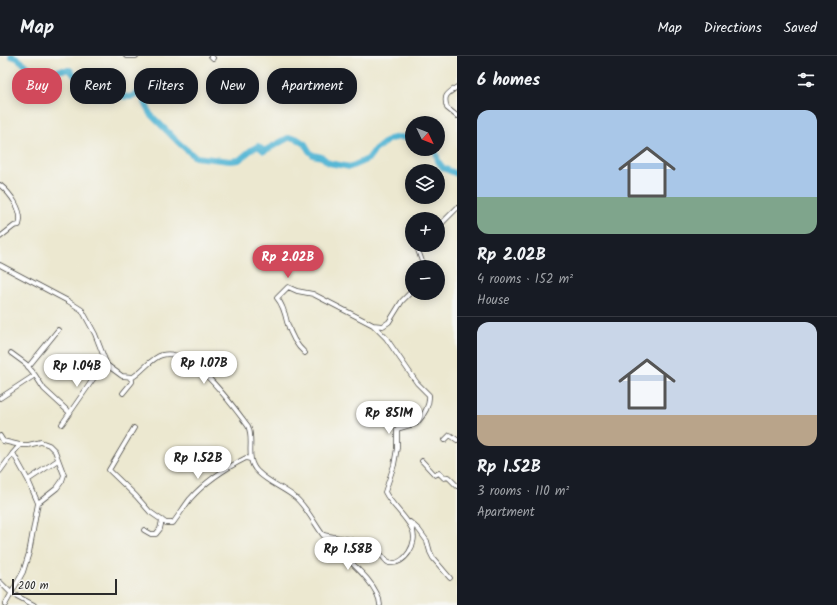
<!DOCTYPE html>
<html lang="en">
<head>
<meta charset="utf-8">
<style>
  :root { --surface:#171b24; --page:#242831; --text:#f1f3f6; --muted:#9ea1a6; --line:#363941; --accent:#d1495b }
  body { margin:0; font-family:Kalam,sans-serif; background:var(--page); color:var(--text); height:100vh; display:flex; flex-direction:column; font-size:15px; white-space:nowrap }
  * { box-sizing:border-box; margin:0 }
  p { font-size:13px; color:var(--muted) }
  .icon { flex:none; width:22px; height:22px; fill:none; stroke:currentColor; stroke-width:2; stroke-linecap:round; stroke-linejoin:round }
  .map { position:relative; flex:1; overflow:hidden }
  .sheet { display:flex; flex-direction:column; background:var(--surface); width:380px }
  .sheet>* { flex:none }
  .guide { position:absolute; left:12px; top:12px; width:380px; height:36px; display:flex; gap:8px }
  .needle { width:26px; rotate:133deg }
  .tools { position:absolute; left:405px; top:60px; display:grid; gap:8px }
  .tools a { display:grid; place-items:center; width:40px; height:40px; border-radius:50%; background:var(--surface); box-shadow:0 2px 10px #0003; font-size:20px }
  .scale { position:absolute; left:12px; bottom:10px; width:105px; box-sizing:border-box; padding-left:4px; border:2px solid #2b2b2b; border-top:0; font-size:11px; line-height:14px; white-space:nowrap; color:#2b2b2b; -webkit-text-stroke:3px #f6f6f2; paint-order:stroke }
  .price { position:absolute; translate:-50% -34px; padding:0 9px; border-radius:14px; background:#fff; color:#222; font-size:13px; line-height:26px; filter:drop-shadow(0 1px 2px #0008) }
  .price::after { content:''; position:absolute; left:50%; top:24px; width:12px; height:9px; margin-left:-6px; background:inherit; clip-path:polygon(0 0,100% 0,50% 100%) }
  .price.current { background:var(--accent); color:#fff }
  ul { padding:0; list-style:none }
  li { display:grid; align-content:center; gap:8px; height:212px; padding:0 20px }
  li+li { border-top:1px solid var(--line) }
  li span { display:grid; place-items:center; height:124px; border-radius:12px; color:#555 }
  li>.icon { margin-inline-start:auto }
  span .icon { width:72px; height:72px; fill:#fffc; stroke-width:1 }
  li b { font-size:17px }
  h2 { display:flex; justify-content:space-between; align-items:center; height:48px; padding:0 20px; font-size:17px }
  .tag { padding:0 14px; border-radius:16px; background:var(--surface); box-shadow:0 2px 10px #0003; font-size:14px; line-height:36px }
  .tag.current { background:var(--accent); color:#fff }
  header { display:flex; align-items:center; gap:24px; box-sizing:border-box; height:56px; padding:0 20px; background:var(--surface); border-bottom:1px solid var(--line) }
  header strong { font-size:19px }
  nav { display:flex; gap:22px; margin-inline-start:auto; font-size:14px }
  main { display:flex; flex:1; min-height:0 }
  .map>svg:first-child { display:block }
  .lines { fill:none; stroke-linecap:round; stroke-linejoin:round }
  .river { stroke:#56b7d5; stroke-width:6 }
  .street-casing { stroke:#484744; stroke-width:5.5 }
  .street { stroke:#fff; stroke-width:4 }
</style>
</head>
<body>
<header>
<strong>Map</strong>
<nav><a>Map</a><a>Directions</a><a>Saved</a></nav>
</header>
<main>
<div class="map">
<svg width="457" height="549" viewBox="0 0 457 549">
  <rect width="100%" height="100%" fill="#f6f6f2"/>
  <filter id="ink" filterUnits="userSpaceOnUse"><feTurbulence type="fractalNoise" baseFrequency=".025" numOctaves="2"/><feDisplacementMap in="SourceGraphic" scale="8" xChannelSelector="R" yChannelSelector="G"/><feConvolveMatrix kernelMatrix="1 2 1 2 8 2 1 2 1" color-interpolation-filters="sRGB"/></filter>
  <filter id="wash" filterUnits="userSpaceOnUse"><feTurbulence type="fractalNoise" baseFrequency=".012" numOctaves="4" result="noise"/><feDisplacementMap in="SourceGraphic" scale="16" xChannelSelector="R" yChannelSelector="G"/><feGaussianBlur stdDeviation="0.9" result="paint"/><feColorMatrix in="noise" values="0 0 0 0 0 0 0 0 0 0 0 0 0 0 0 0 0 1.4 0 .05"/><feComposite in="paint" operator="in"/></filter>
  <g filter="url(#wash)">
    <rect width="100%" height="100%" fill="#ece8d0"/>
    <g class="lines">
      <path class="river" d="M11,0L17,2L37,18L44,19L61,14H70L88,35L95,41H100L106,39L130,41L136,38L142,39L150,58L179,87L195,101L230,105L239,104L251,94L258,90L264,95L288,82H296L305,88L309,95L313,99L322,101L329,107L350,111L368,103L374,95L389,83L400,81L407,82L412,86
        M435,93L438,105L443,112L457,118"/>
    </g>
  </g>
  <g filter="url(#ink)">
    <g class="lines">
      <defs>
        <path id="street" d="M126,0H136
          M211,0L213,2
          M457,31C447,38 443,39 447,52L457,60
          M0,129C10,137 24,155 19,169L14,170L0,181
          M438,171L457,152
          M420,189L418,194L424,211
          M0,209L68,245L82,254L95,278L107,309L122,320L133,321C143,315 151,302 162,299C192,291 232,349 248,370C255,385 244,403 258,416C269,427 284,432 296,442C307,452 314,467 323,479C338,497 379,525 380,549
          M11,297L26,308L35,319L44,333L70,357
          M305,297C296,289 290,277 287,266C285,257 283,249 277,242L288,231L297,235L313,238L373,269
          M28,311L58,274
          M123,337L132,326V324L129,321
          M0,342L35,319
          M62,368L105,306
          M134,372L109,414L136,440L150,456L166,467H173C179,459 184,451 190,443C205,426 226,412 246,402L250,403
          M0,380L3,385L20,389H28L41,386L49,389L55,395L64,419L62,425L57,432L38,447L29,497L23,516L5,549
          M445,384L450,379L457,384
          M13,397L28,424L38,447
          M422,405L435,419L439,417L444,422L448,421L457,430
          M0,415L13,397L20,389
          M28,424L58,404
          M410,466L419,474L427,485L430,496L433,502L450,522
          M144,474L151,478H156L160,473L162,464
          M324,479C338,482 355,483 368,490C373,493 379,496 383,501C385,503 386,506 389,507C405,510 419,486 412,473C405,459 392,450 385,436L394,409L397,392V373L417,367C424,359 430,350 429,339L417,327L386,282L373,269L383,270L389,266L402,245L412,235
          M0,526L11,537L34,549"/>
      </defs>
      <use href="#street" class="street-casing"/>
      <use href="#street" class="street"/>
    </g>
  </g>
</svg>
<div class="tools">
<a><svg class="needle" viewBox="-14 -14 28 28"><path d="M0-13l5 13h-10z" fill="#e53935"/><path d="M0 13l5-13h-10z" fill="#9ea1a6"/></svg></a>
<a><svg class="icon" aria-label="layers" viewBox="0 0 24 24"><path d="M12 4l9 5-9 5-9-5zM3 14l9 5 9-5"/></svg></a>
<a>+</a>
<a>−</a>
</div>
<div class="scale">200 m</div>
<b class="price current" style="left:288px;top:223px">Rp 2.02B</b>
<b class="price" style="left:204px;top:329px">Rp 1.07B</b>
<b class="price" style="left:77px;top:332px">Rp 1.04B</b>
<b class="price" style="left:389px;top:379px">Rp 851M</b>
<b class="price" style="left:198px;top:424px">Rp 1.52B</b>
<b class="price" style="left:348px;top:515px">Rp 1.58B</b>
<div class="guide">
<a class="tag current">Buy</a>
<a class="tag">Rent</a>
<a class="tag">Filters</a>
<a class="tag">New</a>
<a class="tag">Apartment</a>
</div>
</div>
<section class="sheet">
<h2>6 homes<svg class="icon" aria-label="filters" viewBox="0 0 24 24"><path d="M4 7h16M4 17h16"/><circle cx="9" cy="7" r="2"/><circle cx="15" cy="17" r="2"/></svg></h2>
<ul>
<li><span style="background:linear-gradient(#a9c7e8 70%,#7fa58c 0)"><svg class="icon" aria-label="home" viewBox="0 0 24 24"><path d="M3 11l9-7 9 7M6 9v11h12V9"/></svg></span><div><b>Rp 2.02B</b><p>4 rooms · 152 m²</p><p>House</p></div></li>
<li><span style="background:linear-gradient(#c9d6e8 75%,#b9a48a 0)"><svg class="icon" aria-label="home" viewBox="0 0 24 24"><path d="M3 11l9-7 9 7M6 9v11h12V9"/></svg></span><div><b>Rp 1.52B</b><p>3 rooms · 110 m²</p><p>Apartment</p></div></li>
</ul>
</section>
</main>
</body>
</html>
